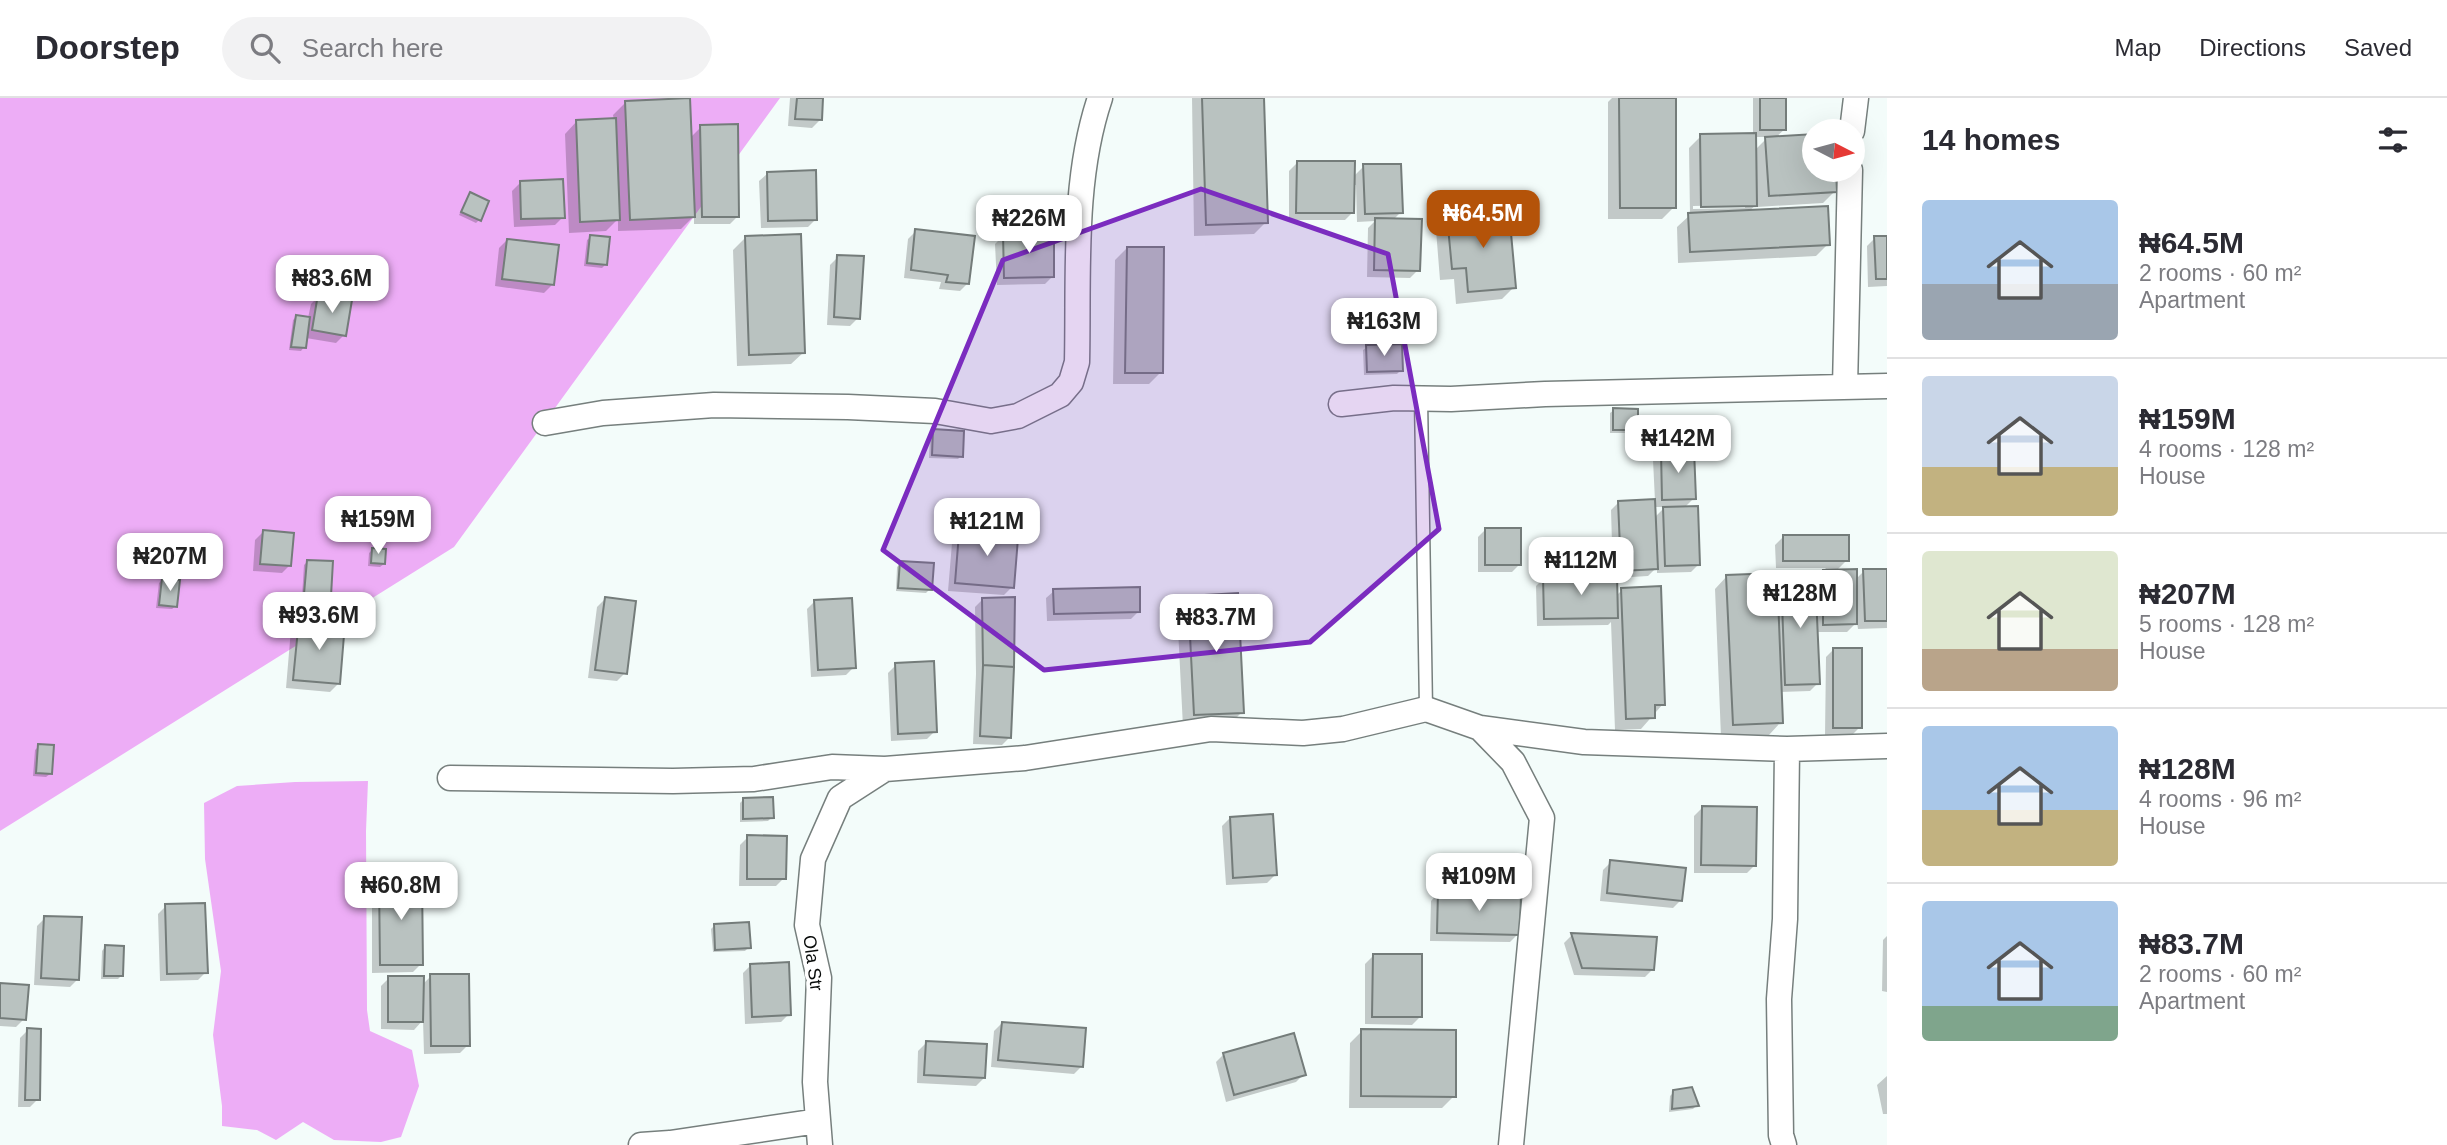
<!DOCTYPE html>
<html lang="en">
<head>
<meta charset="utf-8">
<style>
  :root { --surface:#fff; --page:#f2f2f3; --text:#2b2b33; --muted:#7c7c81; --line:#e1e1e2; --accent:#b45309 }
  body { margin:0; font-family:Arial,sans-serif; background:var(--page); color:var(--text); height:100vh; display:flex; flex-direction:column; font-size:26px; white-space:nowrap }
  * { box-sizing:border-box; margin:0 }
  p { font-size:23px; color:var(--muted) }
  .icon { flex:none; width:38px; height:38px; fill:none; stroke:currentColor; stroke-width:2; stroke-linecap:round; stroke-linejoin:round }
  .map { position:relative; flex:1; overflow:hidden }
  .panel { display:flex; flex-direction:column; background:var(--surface); width:560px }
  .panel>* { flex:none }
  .needle { width:46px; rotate:96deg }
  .controls { position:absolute; left:1802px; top:21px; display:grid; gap:14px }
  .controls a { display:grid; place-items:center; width:63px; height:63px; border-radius:50%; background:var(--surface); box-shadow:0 7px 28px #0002; font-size:35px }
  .price { position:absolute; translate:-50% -60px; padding:0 16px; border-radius:14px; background:#fff; color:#222; font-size:23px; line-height:46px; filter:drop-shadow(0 2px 4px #0008) }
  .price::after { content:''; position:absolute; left:50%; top:42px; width:21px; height:16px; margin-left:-10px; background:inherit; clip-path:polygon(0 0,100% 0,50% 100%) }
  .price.selected { background:var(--accent); color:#fff }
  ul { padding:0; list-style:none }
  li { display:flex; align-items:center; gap:21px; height:175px; padding:0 35px }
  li+li { border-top:2px solid var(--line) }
  li span { display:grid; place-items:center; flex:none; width:196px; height:140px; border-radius:7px; color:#555 }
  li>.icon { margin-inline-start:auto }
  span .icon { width:84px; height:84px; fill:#fffc; stroke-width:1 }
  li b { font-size:30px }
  h2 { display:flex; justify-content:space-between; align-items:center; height:84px; padding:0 35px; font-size:30px }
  header { display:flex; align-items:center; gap:42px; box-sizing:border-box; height:98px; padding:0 35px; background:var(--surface); border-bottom:2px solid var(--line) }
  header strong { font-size:33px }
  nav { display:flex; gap:38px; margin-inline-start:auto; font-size:24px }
  .search { width:490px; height:63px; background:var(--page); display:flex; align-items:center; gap:18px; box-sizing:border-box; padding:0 24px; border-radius:38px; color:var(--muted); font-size:26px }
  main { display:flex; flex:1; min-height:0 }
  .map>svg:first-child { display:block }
  .green { fill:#edadf6 }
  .shadow { fill:#0003; fill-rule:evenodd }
  .building { fill:#b9c2c0; stroke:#747c7a; stroke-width:2 }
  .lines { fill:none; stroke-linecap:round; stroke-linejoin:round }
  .service-casing { stroke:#767f7d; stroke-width:15 }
  .minor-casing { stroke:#767f7d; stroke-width:27 }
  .service { stroke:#fff; stroke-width:12 }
  .minor { stroke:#fff; stroke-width:24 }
  .marked { fill:#7b2cbf; fill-opacity:0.2; stroke:#7b2cbf; stroke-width:5; stroke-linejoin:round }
  .labels { text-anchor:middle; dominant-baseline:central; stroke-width:7; stroke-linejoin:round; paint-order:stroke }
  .street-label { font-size:18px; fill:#0a0d0c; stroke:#fff }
</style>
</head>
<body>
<header>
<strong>Doorstep</strong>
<div class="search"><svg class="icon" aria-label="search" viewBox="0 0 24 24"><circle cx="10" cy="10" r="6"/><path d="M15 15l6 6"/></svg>Search here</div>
<nav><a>Map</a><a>Directions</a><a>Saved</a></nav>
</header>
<main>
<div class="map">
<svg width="1887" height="1047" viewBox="0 0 1887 1047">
  <rect width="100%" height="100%" fill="#f3fcfa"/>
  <path class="green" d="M0,0H780L454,449L0,733Z
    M368,683L366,733L367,912L370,933L412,952L419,988L401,1039L381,1044L334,1042L303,1024L276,1042L257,1032L222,1028V1008L213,937L221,873L205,761L204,705L237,688L295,684Z"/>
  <path class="shadow" d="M790,0H822L820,22L812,30L788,28Z
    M1192,0H1262L1266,124L1254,136L1194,138Z
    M1612,0H1674V109L1662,121H1608V4Z
    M1753,0H1785V31L1775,40L1815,72H1834L1835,93L1823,105L1757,109V106L1748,114L1828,146L1816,158L1678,165L1677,129L1690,117L1689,50L1701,38L1753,37ZM1754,39H1768L1754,53ZM1745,107V110L1693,111V108Z
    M626,4L690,40L701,29L738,118L730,126H694V118L681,131L618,133V121L606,133L569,135L565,36L577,23L614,22L613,17Z
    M1297,65L1353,79L1364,68L1401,114L1393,122L1418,172L1410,180L1367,179L1368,130L1375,123L1357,124L1356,87H1353V114L1345,122H1289V73Z
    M767,76L816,121L808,129L761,130L759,83Z
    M520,85L563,119L555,127L514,129L512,93Z
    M470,96L479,122L476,125L459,117Z
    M1448,120L1514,189L1502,201L1456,206L1454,181L1440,182L1436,132Z
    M916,133L968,185L960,193L939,191L941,184L904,180L908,141Z
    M1003,138L1053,178L1045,186L997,187L995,146Z
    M591,139L605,167L602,170L584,168L587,142Z
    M1887,139V188L1868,189L1867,148L1875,140Z
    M745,140L804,254L791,266L737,268L733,152Z
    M507,142L552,187L544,195L495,188L499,150Z
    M1127,150L1161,274L1149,286H1113L1115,162Z
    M838,159L858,220L850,228L827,227L830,167Z
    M319,198L344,237L336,245L306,240L304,249L301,253L289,252L293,222L296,219L308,220L311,206Z
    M1367,249L1401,272L1397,276L1364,277L1363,252Z
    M1614,312L1636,332L1632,335H1610V315Z
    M934,333L961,358L958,361L929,360L930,337Z
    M1661,354L1694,400L1684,410L1699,466L1691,474L1657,475V469L1648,478L1615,480L1616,498L1622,492L1663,606L1641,631L1615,632L1611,524L1608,527L1537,528L1536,488L1544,480L1613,479L1611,412L1619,404L1655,403L1653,362ZM1654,409H1665L1654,420Z
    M974,430L1012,489L1004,497L948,493L952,445L960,437H967Z
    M1486,431L1520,466L1512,474H1478V439Z
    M263,434L290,467L282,475L253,473L255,442Z
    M1783,439L1847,462L1836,473L1855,482L1864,473L1887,472V530L1858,531L1857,524L1847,534H1816L1818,585L1810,593L1780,594L1781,624L1769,637L1721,639L1715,491L1727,478L1776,485L1781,479L1814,483L1826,470H1776L1775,447Z
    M372,452L384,466L380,469L368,468L369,455Z
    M308,463L330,497L326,500L302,499L304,467Z
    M901,465L930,491L926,495L896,493L897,469Z
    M162,482L176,508L172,511L156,510L159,485Z
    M1054,493L1139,513L1131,521L1047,523L1046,500Z
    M1189,499L1242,614L1230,626L1183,629L1177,511Z
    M605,501L625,575L617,583L588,580L597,509Z
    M983,501L1010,639L1002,647L973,646L976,576L975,509Z
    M815,503L854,569L846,577L811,579L807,511Z
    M299,523L338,586L330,594L286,590L291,531Z
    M1834,551L1860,629L1852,637H1825L1826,559Z
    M896,567L935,633L927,641L891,643L888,575Z
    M39,648L50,676L46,679L33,678L35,652Z
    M744,701L772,719L768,723L740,724V705Z
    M1702,710L1755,767L1747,775H1694V718Z
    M1230,720L1275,777L1267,785L1226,787L1222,728Z
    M748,739L784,780L776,788H739L740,747Z
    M1611,764L1681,802L1673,810L1600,803L1603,772Z
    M380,782L421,866L413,874L372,875V790Z
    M1438,795L1518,836L1510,844L1430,843L1431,803Z
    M166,808L206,874L198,882L160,883L158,816Z
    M45,820L78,881L70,889L34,887L37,828Z
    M715,827L749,849L745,853L713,854L711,831Z
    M1572,837L1653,871L1645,879L1574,877L1564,845Z
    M1887,838V894L1882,893L1883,842Z
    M105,849L121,878L118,881H101L102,853Z
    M1373,858L1420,919L1412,927L1365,926V866Z
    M751,867L789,916L781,924L745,926L743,875Z
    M431,878L468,947L460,955L424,956L423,922L414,932L381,931V888L389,880L422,887Z
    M0,887L24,921L16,929L0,928Z
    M1002,925L1082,968L1074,976L991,969L994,933Z
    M28,932L38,1001L30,1009H18L20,940Z
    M1362,933L1454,998L1442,1010H1349L1350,945Z
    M926,945L984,980L976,988L917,985L918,953Z
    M1224,956L1304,976L1296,984L1226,1004L1216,964Z
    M1887,978V1016H1883L1877,987Z
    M1674,994L1697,1007L1693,1011L1669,1014L1670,998Z"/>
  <path class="building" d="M690,0L695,119L630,122L625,3Z
    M797,0H823L822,22L795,21Z
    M1202,0H1264L1268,125L1206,127Z
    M1619,0H1676V110H1620Z
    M1760,0H1786V32H1760Z
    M616,20L620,122L580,124L576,22Z
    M738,26L739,119H702L700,27Z
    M1756,35L1757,108L1701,109L1700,36Z
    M1815,36V72H1836L1837,94L1769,98L1765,39Z
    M1297,63H1355L1354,115H1296Z
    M1363,66H1401L1403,115L1365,116Z
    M816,72L817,122L768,123L767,74Z
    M563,81L565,120L521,121L520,83Z
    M470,94L489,103L481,123L461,114Z
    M1828,108L1830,147L1690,154L1688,115Z
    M1509,113L1516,190L1468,194L1466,170L1452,171L1447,118Z
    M1375,120L1422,121L1420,173L1374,172Z
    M915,131L975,138L969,186L946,184L948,177L911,172Z
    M1054,135V179L1004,180L1003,136Z
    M801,136L805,255L749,257L745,138Z
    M590,137L610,139L607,167L587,165Z
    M1874,138H1887V181H1876Z
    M507,141L559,147L554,187L502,181Z
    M1127,149H1164L1163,275H1125Z
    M837,157L864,158L860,221L834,219Z
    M318,196L352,202L346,238L312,232Z
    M296,217L310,219L306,250L291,249Z
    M1402,246L1403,273L1367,274L1366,247Z
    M1613,310L1638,311V332H1613Z
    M933,331L964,333L963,359L932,357Z
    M1694,351L1696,401L1662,402L1661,353Z
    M1655,401L1658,471L1621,473L1618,403Z
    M1698,408L1700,467L1665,468L1663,409Z
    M973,429L1006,432L1005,439L1018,440L1014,490L955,485L959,435L972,436Z
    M1485,430H1521V467H1485Z
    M263,432L294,435L291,468L260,466Z
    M1783,437H1849V463H1783Z
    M372,450L386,451L385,466L371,465Z
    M307,462L333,463L331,498L304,496Z
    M900,463L934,465L932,492L898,490Z
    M1857,471V526L1823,527V472Z
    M1863,471H1887V523H1865Z
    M1777,475L1783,625L1733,627L1726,477Z
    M1815,475L1820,586L1785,587L1781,477Z
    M1617,477L1618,520L1544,521L1543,479Z
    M162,480L180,482L177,509L159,507Z
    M1661,488L1665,607H1655V620L1626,621L1621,490Z
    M1140,489V514L1054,516L1053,491Z
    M1238,495L1244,615L1194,617L1188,498Z
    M605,499L636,503L627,576L595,572Z
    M1015,499L1014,569L983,567L982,500Z
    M852,500L856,570L818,572L814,502Z
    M299,521L345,525L340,586L293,582Z
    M1833,550H1862V630H1833Z
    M934,563L937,634L898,636L895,565Z
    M983,567L1014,569L1011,640L980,638Z
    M38,646L54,647L52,676L36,675Z
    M773,699L774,720L743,721V700Z
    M1702,708L1757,709L1756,768L1701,767Z
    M1273,716L1277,777L1233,780L1230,719Z
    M747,737L787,738L786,781H747Z
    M1610,762L1686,770L1682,803L1607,795Z
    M422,780L423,867H380L379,781Z
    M1438,793L1521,795L1520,837L1437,835Z
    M205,805L208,875L167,876L165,806Z
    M44,818L82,819L79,882L41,880Z
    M749,824L751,850L715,852L714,826Z
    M1571,835L1657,839L1654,872L1582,870Z
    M105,847L124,848L123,878H104Z
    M1373,856H1422V919H1372Z
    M789,864L791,917L752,919L750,866Z
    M430,876H469L470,948H431Z
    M388,878H424L423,924H388Z
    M0,885L29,887L26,922L0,920Z
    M1002,924L1086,930L1083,969L998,962Z
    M27,930L41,931L40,1002H25Z
    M1361,931L1456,932V999L1361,998Z
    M1294,935L1306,977L1234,997L1223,955Z
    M926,943L987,946L985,980L924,977Z
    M1692,989L1699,1008L1672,1011L1673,992Z"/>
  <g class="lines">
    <defs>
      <path id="service" d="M1421,300L1426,611"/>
      <path id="minor" d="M1852,33L1856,0
        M1845,289L1850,72
        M1341,306L1394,300L1451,301L1545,296L1887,288
        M545,325L603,315L714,307L848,309L935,313L991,323L1018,318L1060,297L1071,284L1077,264C1079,177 1072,83 1100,0
        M1480,630L1513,664L1542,720L1511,1047
        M450,680L673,683L754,681L832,669L885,671L1025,660L1211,631L1303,635L1343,631L1426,611L1480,630L1584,644L1787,651L1887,648
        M641,1047L670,1045L818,1023
        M820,1047L815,984L819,880L807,827L813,761L840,700L885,671
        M1784,1047L1781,1037L1779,901L1785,821L1787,651"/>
    </defs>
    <use href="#service" class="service-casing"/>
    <use href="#minor" class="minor-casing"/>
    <use href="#service" class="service"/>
    <use href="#minor" class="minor"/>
  </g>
  <path class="marked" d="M1201,91L1388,156L1439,431L1310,544L1044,572L883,452L1003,162Z"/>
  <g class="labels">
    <g class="street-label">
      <text transform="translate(813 865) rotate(82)">Ola Str</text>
    </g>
  </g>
</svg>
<div class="controls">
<a><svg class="needle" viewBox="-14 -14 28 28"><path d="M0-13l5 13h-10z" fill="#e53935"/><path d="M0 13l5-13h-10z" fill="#7c7c81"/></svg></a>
</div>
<b class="price selected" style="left:1483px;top:152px">₦64.5M</b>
<b class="price" style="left:1029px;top:157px">₦226M</b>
<b class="price" style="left:332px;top:217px">₦83.6M</b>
<b class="price" style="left:1384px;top:260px">₦163M</b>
<b class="price" style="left:1678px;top:377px">₦142M</b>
<b class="price" style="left:378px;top:458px">₦159M</b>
<b class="price" style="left:987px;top:460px">₦121M</b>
<b class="price" style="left:170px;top:495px">₦207M</b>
<b class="price" style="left:1581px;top:499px">₦112M</b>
<b class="price" style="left:1800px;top:532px">₦128M</b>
<b class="price" style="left:319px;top:554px">₦93.6M</b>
<b class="price" style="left:1216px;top:556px">₦83.7M</b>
<b class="price" style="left:1479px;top:815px">₦109M</b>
<b class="price" style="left:401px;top:824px">₦60.8M</b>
</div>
<section class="panel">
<h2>14 homes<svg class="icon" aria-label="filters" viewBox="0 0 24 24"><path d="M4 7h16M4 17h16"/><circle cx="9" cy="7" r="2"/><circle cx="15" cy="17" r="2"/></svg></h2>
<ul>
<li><span style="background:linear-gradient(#a9c7e8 60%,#9aa5b1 0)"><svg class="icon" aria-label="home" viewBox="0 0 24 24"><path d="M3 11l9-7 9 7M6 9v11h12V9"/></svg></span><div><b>₦64.5M</b><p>2 rooms · 60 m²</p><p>Apartment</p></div></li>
<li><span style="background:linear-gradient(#c9d6e8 65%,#c2b280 0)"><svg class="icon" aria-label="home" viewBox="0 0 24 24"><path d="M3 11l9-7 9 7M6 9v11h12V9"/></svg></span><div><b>₦159M</b><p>4 rooms · 128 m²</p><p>House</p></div></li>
<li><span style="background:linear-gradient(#dfe7d0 70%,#b9a48a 0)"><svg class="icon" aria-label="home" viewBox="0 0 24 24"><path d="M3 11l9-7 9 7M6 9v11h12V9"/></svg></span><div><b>₦207M</b><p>5 rooms · 128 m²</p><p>House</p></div></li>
<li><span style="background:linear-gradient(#a9c7e8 60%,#c2b280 0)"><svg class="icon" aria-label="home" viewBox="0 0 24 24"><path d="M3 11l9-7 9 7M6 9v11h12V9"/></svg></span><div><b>₦128M</b><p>4 rooms · 96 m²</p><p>House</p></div></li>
<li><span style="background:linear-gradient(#a9c7e8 75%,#7fa58c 0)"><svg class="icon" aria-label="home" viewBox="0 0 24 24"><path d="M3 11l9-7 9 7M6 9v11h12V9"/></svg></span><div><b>₦83.7M</b><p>2 rooms · 60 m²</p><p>Apartment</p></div></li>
</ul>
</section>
</main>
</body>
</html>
